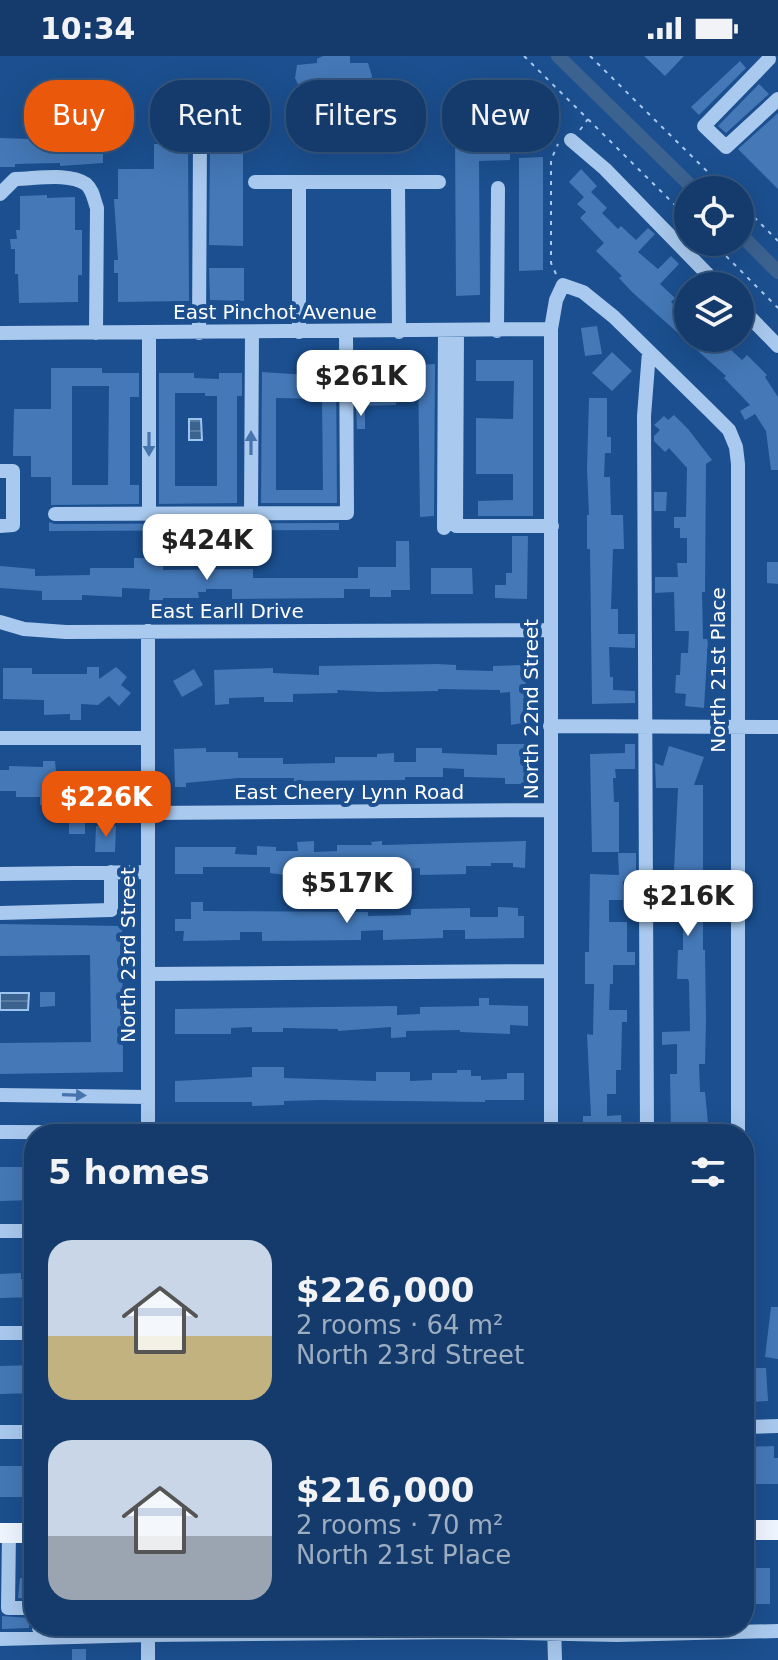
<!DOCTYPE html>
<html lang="en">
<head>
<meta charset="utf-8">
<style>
  :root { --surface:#143b6b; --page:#1d4271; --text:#f1f3f6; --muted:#9dadc1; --line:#33557e; --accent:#ea580c }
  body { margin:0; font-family:"DejaVu Sans",sans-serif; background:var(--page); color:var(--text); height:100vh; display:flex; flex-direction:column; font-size:30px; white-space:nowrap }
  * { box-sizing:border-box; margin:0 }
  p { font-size:26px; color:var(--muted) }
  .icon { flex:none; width:44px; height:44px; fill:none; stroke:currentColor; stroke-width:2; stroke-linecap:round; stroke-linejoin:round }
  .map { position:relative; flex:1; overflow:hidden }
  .sheet { position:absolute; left:24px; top:1068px; width:730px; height:512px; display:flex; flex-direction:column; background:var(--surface); border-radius:32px; box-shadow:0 8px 32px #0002,0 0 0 2px var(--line) }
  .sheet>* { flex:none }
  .guide { position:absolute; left:24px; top:24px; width:730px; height:72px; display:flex; gap:16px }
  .fabs { position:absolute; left:674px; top:120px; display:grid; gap:16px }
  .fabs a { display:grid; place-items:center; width:80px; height:80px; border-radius:50%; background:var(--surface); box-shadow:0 8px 32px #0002,0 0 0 2px var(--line); font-size:40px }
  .price { position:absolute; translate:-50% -68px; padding:0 18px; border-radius:16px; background:#fff; color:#222; font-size:26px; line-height:52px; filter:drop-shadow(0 2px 4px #0008) }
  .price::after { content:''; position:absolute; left:50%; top:48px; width:24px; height:18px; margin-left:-12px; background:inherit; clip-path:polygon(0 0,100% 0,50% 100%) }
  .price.selected { background:var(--accent); color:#fff }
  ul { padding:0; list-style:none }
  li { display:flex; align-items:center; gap:24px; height:200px; padding:0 24px }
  li span { display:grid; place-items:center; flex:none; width:224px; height:160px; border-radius:24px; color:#555 }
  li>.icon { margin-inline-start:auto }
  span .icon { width:96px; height:96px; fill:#fffc; stroke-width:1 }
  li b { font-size:34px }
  h2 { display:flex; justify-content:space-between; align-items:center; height:96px; padding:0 24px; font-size:34px }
  .chip { padding:0 28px; border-radius:32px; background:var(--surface); box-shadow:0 8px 32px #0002,0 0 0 2px var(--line); font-size:28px; line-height:72px }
  .chip.selected { background:var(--accent); color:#fff }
  .status { display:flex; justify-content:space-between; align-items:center; height:56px; padding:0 40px; background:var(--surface); direction:ltr }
  .status svg { height:22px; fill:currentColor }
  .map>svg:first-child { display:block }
  .water { fill:url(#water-rules); stroke:#9cc4f0; stroke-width:2 }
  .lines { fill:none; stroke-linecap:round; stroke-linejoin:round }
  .canal { stroke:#3c6290; stroke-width:14 }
  .building { fill:#4478b7; fill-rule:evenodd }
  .path { stroke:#a9c9ee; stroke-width:2; stroke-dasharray:4 6; stroke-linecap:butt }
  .minor { stroke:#a9c9ee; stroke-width:14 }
  .major { stroke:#f0f6ff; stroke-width:20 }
  .oneway { fill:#4674ac }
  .labels { text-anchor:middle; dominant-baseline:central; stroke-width:8; stroke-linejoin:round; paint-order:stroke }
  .street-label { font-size:20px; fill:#fff; stroke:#1b4f8f }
</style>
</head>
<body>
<div class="status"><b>10:34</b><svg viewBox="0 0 49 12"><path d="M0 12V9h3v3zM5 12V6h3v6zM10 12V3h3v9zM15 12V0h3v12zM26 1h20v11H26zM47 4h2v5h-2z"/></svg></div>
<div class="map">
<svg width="778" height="1604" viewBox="0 0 778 1604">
  <defs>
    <pattern id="water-rules" width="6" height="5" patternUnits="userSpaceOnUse" patternTransform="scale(2)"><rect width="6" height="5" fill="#3c6290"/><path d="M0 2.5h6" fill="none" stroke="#597aa1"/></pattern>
  </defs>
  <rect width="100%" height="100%" fill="#1b4f8f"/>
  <path class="water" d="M189,363H201L202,384H189Z
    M0,937H29L28,954H0Z"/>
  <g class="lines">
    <path class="canal" d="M558,0L695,134
      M740,178L778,216"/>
  </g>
  <path class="building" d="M323,0H350V7H368L372,20L370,28L364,36L302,37L295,22L297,9L317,7V3Z
    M644,0H684L665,20Z
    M740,5L746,12L699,59L691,51Z
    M759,28L769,38L726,77L718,70Z
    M778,57V133L738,93Z
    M455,80H510V104L479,105L480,239L456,240Z
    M30,81H103V107L60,110V107L15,108V111H0V82L30,83Z
    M154,88H188L189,245L118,246V217H114V204H118L114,143H118V113H154Z
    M210,88H243V190L209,189Z
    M543,101V214L519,215V102Z
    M581,113L597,130L591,136L607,152L602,157L618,173L621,170L636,184L648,172L655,178L638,196L658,213L671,200L679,208L660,228L675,242L671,246L688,262V282H718L742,304L747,299L767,319L765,321L778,341V414H771L766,375L755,358L745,364L740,355L750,349L724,322L726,320L632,236L619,222L622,220L596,195L604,187L580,162L586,156L577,148L584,141L569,126Z
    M47,139V142L75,141V174H82V219H78V246L19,247L18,218H15V193H11L10,183H17L16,174H20V140Z
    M209,212H244V245L210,244Z
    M597,270L602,298L585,300L581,272Z
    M612,296L632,315L612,335L592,317Z
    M476,304H533V460H478V445L513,444V418H476V362L513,363L514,325H476Z
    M435,308L434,460L420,461L418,309Z
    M51,312H102V317H139V341H130V429H139V448L51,449V421H31V400H13L14,353H51ZM72,330H109L108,429H72Z
    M307,315H336L337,447H261L262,316L307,319ZM276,342L322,343L323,434H276Z
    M159,317H194V322L219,323V317H242V340H237V447L159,448ZM175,337H205V340H217V430H175Z
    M384,321H395L396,349L363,350V326L384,325Z
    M589,342H607V381H611V397H605L604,421H610L611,459H623L624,493H613L611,553H618V578H635V592L609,591L610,621H613V634L635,635V647L592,648L590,493H587V459H589L587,412Z
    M356,351H365V373H357Z
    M674,359L688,373L712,404L706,408L705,536H702L703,583H708L704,652L685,650L686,638L675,637L676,619H680L681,597H688L689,575H675L674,536L655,537V521H678L677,507H687V482H680V472H674V461H686L687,412L669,392L665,396L654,385V380L660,374L654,369L664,360L668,364Z
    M654,436H667L666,455H654Z
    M49,466L55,468L339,467V474L49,475Z
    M512,480H528L527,543L495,542V529H506V517H512Z
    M396,485H409L410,534H391V541H370V533H344V542L232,543V533H206V536H198L199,542H163V544H149L150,533L122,532V541L82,539V544H42V535L0,532V510L35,513V520L90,519V512H134V502H164L163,514L253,513V522H358V511H396Z
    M767,506H778V528L767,527Z
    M431,512H472L473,538H431Z
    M437,608L456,609V614L493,615V610L525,609L526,642H523L528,666L511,669L510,636L500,637V634L438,633V635L380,636L337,634L338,637L293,638V646H264V641L229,642V648L215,649L214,614L273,612V617L319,619V610Z
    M87,611H99V623L116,611L127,621L121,629L131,637L119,650L109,640L98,649L81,648V664H70V658L44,659V644L3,643V612H32V618H87Z
    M194,613L203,629L182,641L173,625Z
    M497,688H528L529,728H505V722L464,721V713L443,712V721H405V724L294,725V722H238L186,727V731H175L174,693L206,692V696H238V702H283V708L335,707V701H377V698L394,697V706H416V692H442V697L497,699Z
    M625,688H635V713H615L616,722H613L614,746H619V796H592L590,698L625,697Z
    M669,690L704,701L694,729H703V894H705L706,963L705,1008H699L700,1036H705L709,1078L671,1077L670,1018H677V988L662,989V976L690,975L689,926L688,923H677L678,894H683V845H662V814H674L678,732H656L655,707L663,710Z
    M43,705H55L56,715L60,716H125V751H107V745H85V778H69V749H40V741H16V735H0V714H9V710L43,711Z
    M96,770H116L115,796H95Z
    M314,785V796L337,795V789H372L371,786L382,785V789L526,785L525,812L513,811V807H491V810H466V818L420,819V812L337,817V811L304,812V819L293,820L270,817V811H203V818H175V791H236L235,798L257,799V790L276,791V795H298L297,786Z
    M618,797H636V825H623V844H609V866H627V896H635V909H613V928H610L609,954H627V966H622L621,1014H616V1038H607V1060L621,1059L622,1078H583V1060H591L587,978L593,979L594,928H585V896H589L590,818L619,819Z
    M191,846H203V855L368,856V860L411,859V853L470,852V861H498V851L518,852V860H524V882L465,883V874H443V882L383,884V874L361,875V884L262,885V876H240V884L183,885L184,875H175V863H191Z
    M0,868L122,870L123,1016L0,1018V987L91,986L90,899L0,900Z
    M40,936H55V950L40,951Z
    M479,942H489V949L528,950V970L510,969V978L460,976V974L406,975V981L391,982V971L338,975V973L283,972V976H252V971L231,972V978H175V953L397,950V959L420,958V951L479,950Z
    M252,1011H284V1022L376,1025V1016H410V1025L432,1024V1017H457V1014H471V1020H481V1024L507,1023V1017H524V1044H485V1046L321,1044L284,1045V1049L252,1050V1046H175V1025L252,1021Z
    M0,1111H34V1144L0,1145Z
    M21,1217V1223H34V1241L0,1242V1218Z
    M771,1251H778V1303L765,1301Z
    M34,1309V1337L0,1338V1310Z
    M744,1312H766L768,1345L750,1346L749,1332L744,1333Z
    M774,1390V1402H778V1428H744V1391Z
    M0,1410H34V1441H0Z
    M744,1512H770V1548H752V1542H744Z
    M20,1522L34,1523V1542H18Z
    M2,1560L29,1562V1572L2,1573Z
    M72,1593H86V1604H72Z"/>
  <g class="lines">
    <path class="path" d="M524,0L688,162
      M590,0L726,134
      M580,74L588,63
      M740,147L778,185
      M712,186L778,252
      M556,218L551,207V104L558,88"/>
    <path class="minor" d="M769,3L704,70L726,91L778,43
      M571,84L605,113L719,230
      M255,126H439
      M299,126V276
      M398,126L399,276
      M0,138L15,123C35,123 69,116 86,128C93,134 94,144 97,152L96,277
      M740,251L778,290
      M457,275L456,470H552
      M497,275L498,132
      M0,277L551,273
      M149,277V457
      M199,277L200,80
      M0,415H13V469L0,470
      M251,457L252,276
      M55,458L347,457L346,276
      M444,472L445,275
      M0,566L24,573L66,576L551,574
      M550,670L778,671
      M0,682H148
      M148,757L551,754
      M0,818L148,816
      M0,857L111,854V816
      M148,918L551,915
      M0,1039L148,1041
      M0,1076L381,1077L551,1074
      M148,1078V575
      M551,1078V273L556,244L563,229L583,236L614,261L710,355L729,374L736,391L738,408V1078
      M647,1078L644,360L649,296
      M0,1175H34
      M0,1277H34
      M744,1371L778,1370
      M0,1376H34
      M9,1477L8,1552H34
      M39,1570V1572
      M148,1570V1604
      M554,1570L555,1604
      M0,1583L148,1579L467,1576L617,1579L778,1575"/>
    <path class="major" d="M744,1474H778
      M0,1477H34"/>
  </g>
  <defs><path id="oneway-solid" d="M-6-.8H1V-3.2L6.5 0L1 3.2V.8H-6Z" transform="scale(2)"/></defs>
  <g class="oneway">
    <use href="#oneway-solid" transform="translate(251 387) rotate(-90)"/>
    <use href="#oneway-solid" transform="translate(149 388) rotate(90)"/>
    <use href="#oneway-solid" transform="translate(74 1039) rotate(2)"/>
  </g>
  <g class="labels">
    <g class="street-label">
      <text x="275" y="256">East Pinchot Avenue</text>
      <text x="227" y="555">East Earll Drive</text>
      <text transform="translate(718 614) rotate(-90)">North 21st Place</text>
      <text transform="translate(531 653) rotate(-90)">North 22nd Street</text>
      <text x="349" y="736">East Cheery Lynn Road</text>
      <text transform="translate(128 899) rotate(-90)">North 23rd Street</text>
    </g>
  </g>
</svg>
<div class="fabs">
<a><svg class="icon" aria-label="locate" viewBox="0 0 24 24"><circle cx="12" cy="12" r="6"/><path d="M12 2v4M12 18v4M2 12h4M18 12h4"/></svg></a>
<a><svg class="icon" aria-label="layers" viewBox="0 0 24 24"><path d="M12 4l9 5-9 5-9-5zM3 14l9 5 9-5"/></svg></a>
</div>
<b class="price" style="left:361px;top:362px">$261K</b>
<b class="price" style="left:207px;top:526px">$424K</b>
<b class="price selected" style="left:106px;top:783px">$226K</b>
<b class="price" style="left:347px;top:869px">$517K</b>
<b class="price" style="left:688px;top:882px">$216K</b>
<div class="guide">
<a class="chip selected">Buy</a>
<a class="chip">Rent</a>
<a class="chip">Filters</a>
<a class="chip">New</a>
</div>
<section class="sheet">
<h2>5 homes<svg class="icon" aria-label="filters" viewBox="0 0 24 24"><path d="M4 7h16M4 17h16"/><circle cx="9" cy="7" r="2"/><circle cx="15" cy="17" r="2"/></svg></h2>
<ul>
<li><span style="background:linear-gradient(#c9d6e8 60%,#c2b280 0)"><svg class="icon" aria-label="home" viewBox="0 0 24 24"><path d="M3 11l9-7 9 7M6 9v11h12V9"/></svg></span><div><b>$226,000</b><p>2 rooms · 64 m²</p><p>North 23rd Street</p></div></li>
<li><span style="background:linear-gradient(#c9d6e8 60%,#9aa5b1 0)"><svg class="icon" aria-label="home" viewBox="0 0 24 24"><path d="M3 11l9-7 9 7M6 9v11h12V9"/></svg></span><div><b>$216,000</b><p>2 rooms · 70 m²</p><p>North 21st Place</p></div></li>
</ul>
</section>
</div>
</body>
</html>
